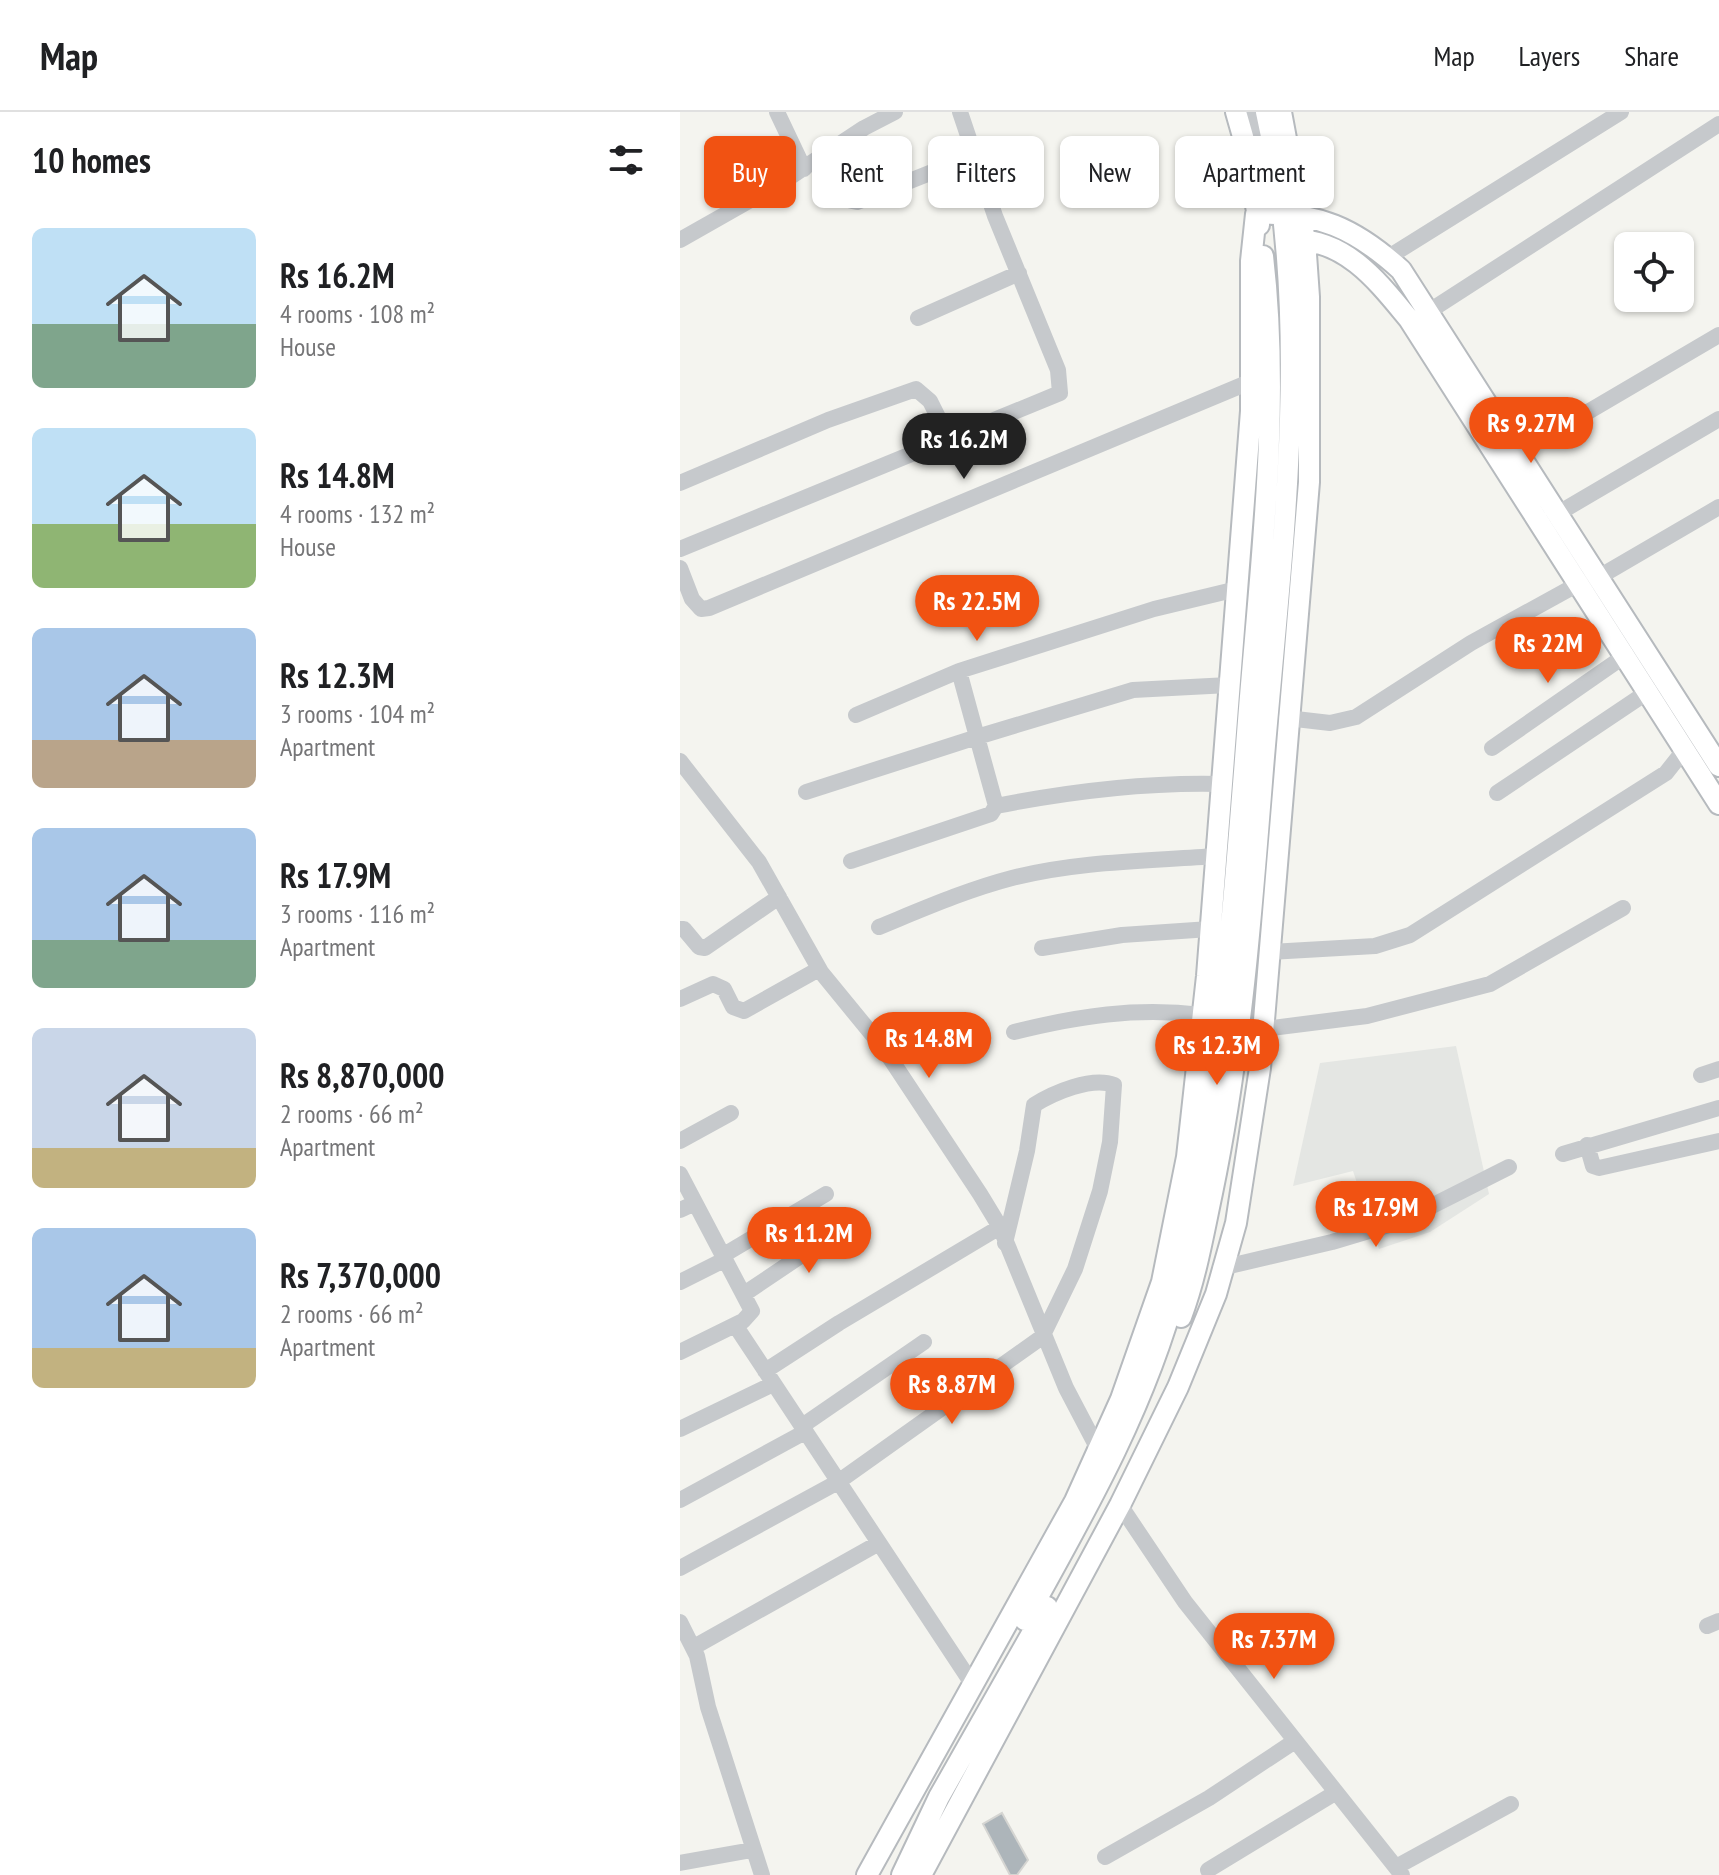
<!DOCTYPE html>
<html lang="en">
<head>
<meta charset="utf-8">
<style>
  :root { --surface:#fff; --page:#f6f6f6; --text:#202124; --muted:#757577; --line:#e0e0e0; --accent:#f15212 }
  body { margin:0; font-family:"PT Sans Narrow",sans-serif; background:var(--page); color:var(--text); height:100vh; display:flex; flex-direction:column; font-size:30px; white-space:nowrap }
  * { box-sizing:border-box; margin:0 }
  p { font-size:26px; color:var(--muted) }
  .icon { flex:none; width:44px; height:44px; fill:none; stroke:currentColor; stroke-width:2; stroke-linecap:round; stroke-linejoin:round }
  .map { position:relative; flex:1; overflow:hidden }
  .details { display:flex; flex-direction:column; background:var(--surface); width:680px }
  .details>* { flex:none }
  .guide { position:absolute; left:24px; top:24px; width:760px; height:72px; display:flex; gap:16px }
  .controls { position:absolute; left:934px; top:120px; display:grid; gap:16px }
  .controls a { display:grid; place-items:center; width:80px; height:80px; border-radius:12px; background:var(--surface); box-shadow:0 2px 6px #0004; font-size:40px }
  .price { position:absolute; translate:-50% -68px; padding:0 18px; border-radius:28px; background:var(--accent); color:#fff; font-size:26px; line-height:52px; filter:drop-shadow(0 2px 4px #0008) }
  .price::after { content:''; position:absolute; left:50%; top:48px; width:24px; height:18px; margin-left:-12px; background:inherit; clip-path:polygon(0 0,100% 0,50% 100%) }
  .price.on { background:#222; color:#fff }
  ul { padding:0; list-style:none }
  li { display:flex; align-items:center; gap:24px; height:200px; padding:0 32px }
  li span { display:grid; place-items:center; flex:none; width:224px; height:160px; border-radius:12px; color:#555 }
  li>.icon { margin-inline-start:auto }
  span .icon { width:96px; height:96px; fill:#fffc; stroke-width:1 }
  li b { font-size:34px }
  h2 { display:flex; justify-content:space-between; align-items:center; height:96px; padding:0 32px; font-size:34px }
  .pill { padding:0 28px; border-radius:12px; background:var(--surface); box-shadow:0 2px 6px #0004; font-size:28px; line-height:72px }
  .pill.on { background:var(--accent); color:#fff }
  header { display:flex; align-items:center; gap:48px; box-sizing:border-box; height:112px; padding:0 40px; background:var(--surface); border-bottom:2px solid var(--line) }
  header strong { font-size:38px }
  nav { display:flex; gap:44px; margin-inline-start:auto; font-size:28px }
  main { display:flex; flex:1; min-height:0 }
  .map>svg:first-child { display:block }
  .built { fill:#e4e6e3 }
  .building { fill:#adb5ba; stroke:#d5d5d2; stroke-width:2 }
  .lines { fill:none; stroke-linecap:round; stroke-linejoin:round }
  .major-casing { stroke:#b6babe; stroke-width:24 }
  .minor { stroke:#c6c9cc; stroke-width:16 }
  .major { stroke:#fff; stroke-width:20 }
</style>
</head>
<body>
<header>
<strong>Map</strong>
<nav><a>Map</a><a>Layers</a><a>Share</a></nav>
</header>
<main>
<section class="details">
<h2>10 homes<svg class="icon" aria-label="filters" viewBox="0 0 24 24"><path d="M4 7h16M4 17h16"/><circle cx="9" cy="7" r="2"/><circle cx="15" cy="17" r="2"/></svg></h2>
<ul>
<li><span style="background:linear-gradient(#bfe0f5 60%,#7fa58c 0)"><svg class="icon" aria-label="home" viewBox="0 0 24 24"><path d="M3 11l9-7 9 7M6 9v11h12V9"/></svg></span><div><b>Rs 16.2M</b><p>4 rooms · 108 m²</p><p>House</p></div></li>
<li><span style="background:linear-gradient(#bfe0f5 60%,#8fb573 0)"><svg class="icon" aria-label="home" viewBox="0 0 24 24"><path d="M3 11l9-7 9 7M6 9v11h12V9"/></svg></span><div><b>Rs 14.8M</b><p>4 rooms · 132 m²</p><p>House</p></div></li>
<li><span style="background:linear-gradient(#a9c7e8 70%,#b9a48a 0)"><svg class="icon" aria-label="home" viewBox="0 0 24 24"><path d="M3 11l9-7 9 7M6 9v11h12V9"/></svg></span><div><b>Rs 12.3M</b><p>3 rooms · 104 m²</p><p>Apartment</p></div></li>
<li><span style="background:linear-gradient(#a9c7e8 70%,#7fa58c 0)"><svg class="icon" aria-label="home" viewBox="0 0 24 24"><path d="M3 11l9-7 9 7M6 9v11h12V9"/></svg></span><div><b>Rs 17.9M</b><p>3 rooms · 116 m²</p><p>Apartment</p></div></li>
<li><span style="background:linear-gradient(#c9d6e8 75%,#c2b280 0)"><svg class="icon" aria-label="home" viewBox="0 0 24 24"><path d="M3 11l9-7 9 7M6 9v11h12V9"/></svg></span><div><b>Rs 8,870,000</b><p>2 rooms · 66 m²</p><p>Apartment</p></div></li>
<li><span style="background:linear-gradient(#a9c7e8 75%,#c2b280 0)"><svg class="icon" aria-label="home" viewBox="0 0 24 24"><path d="M3 11l9-7 9 7M6 9v11h12V9"/></svg></span><div><b>Rs 7,370,000</b><p>2 rooms · 66 m²</p><p>Apartment</p></div></li>
</ul>
</section>
<div class="map">
<svg width="1039" height="1763" viewBox="0 0 1039 1763">
  <rect width="100%" height="100%" fill="#f4f4ef"/>
  <path class="built" d="M776,934L809,1082L750,1120L699,1137L673,1059L613,1074L640,951Z"/>
  <path class="building" d="M322,1701L348,1748L337,1763H330L303,1712Z"/>
  <g class="lines">
    <defs>
      <path id="major" d="M556,0L568,42L579,113
        M615,128C667,128 699,171 729,207L1039,692
        M501,1205C516,1165 523,1123 532,1081C561,941 572,799 583,657C601,440 634,215 586,0
        M345,1508C404,1402 466,1294 497,1175C513,1117 521,1055 530,995C548,867 558,738 568,609C580,456 601,298 583,144
        M187,1763L395,1389L441,1287L482,1170L507,1045L527,864L571,299V149L576,102C637,99 676,117 721,158L1039,654
        M222,1763L259,1685L367,1495
        M241,1763L440,1393L498,1275L536,1182L556,1111L580,956L629,370V185L625,128L601,0"/>
    </defs>
    <use href="#major" class="major-casing"/>
    <path class="minor" d="M97,0L124,57
      M572,0L591,101
      M146,43L172,89L177,90L295,43
      M0,128L104,69L184,16L215,0
      M707,146L941,0
      M748,200L1039,12
      M238,206L339,161
      M838,341L1039,223
      M0,371L148,308L236,277L250,289L269,327
      M877,402L1039,307
      M0,437L380,281L378,258L315,104L280,0
      M0,456L12,487L21,497L29,496L572,269
      M176,603L279,559
      M607,606L650,611L676,605L791,531L900,471L919,465L1039,395
      M812,636L946,543
      M0,649L79,750L141,860L204,937L300,1082L320,1115L386,1276L418,1337
      M126,680L297,625L279,559L474,497L557,477
      M817,681L969,579
      M316,694L297,625L453,578L549,573
      M171,749L311,702L316,694C392,679 465,670 542,672
      M199,815C243,797 286,778 332,766C398,749 469,749 536,744
      M0,817H4L19,835L25,836L99,785
      M362,836L442,823L530,817
      M589,840L695,834L730,823L986,661L1005,637
      M0,887L33,872L44,877L53,895L64,899L139,857
      M584,917L687,904L810,872L943,796
      M334,920C398,904 456,895 522,903
      M1021,963L1039,957
      M0,1029L51,1001
      M907,1033L913,1054L919,1056L1039,1029
      M883,1042L1039,996
      M0,1062L72,1199L63,1209L0,1240
      M0,1098L15,1091
      M42,1144L146,1082
      M541,1156L652,1130L722,1109L829,1055
      M0,1170L44,1148
      M64,1182L171,1110
      M55,1213L293,1573
      M85,1259L159,1211L320,1115
      M122,1314L244,1230
      M0,1317L93,1272
      M0,1388L125,1320
      M440,1393L505,1490L722,1763
      M0,1456L158,1370L362,1225L395,1157L420,1079L430,1030L434,973C412,964 373,981 354,993L347,1039L325,1131
      M0,1510L17,1544L28,1595L82,1763
      M1027,1514L1039,1509
      M14,1535L199,1431
      M425,1745L529,1686L615,1629
      M0,1751L72,1738
      M716,1755L831,1692
      M528,1758L655,1681"/>
    <use href="#major" class="major"/>
  </g>
</svg>
<div class="controls">
<a><svg class="icon" aria-label="locate" viewBox="0 0 24 24"><circle cx="12" cy="12" r="6"/><path d="M12 2v4M12 18v4M2 12h4M18 12h4"/></svg></a>
</div>
<b class="price" style="left:851px;top:353px">Rs 9.27M</b>
<b class="price on" style="left:284px;top:369px">Rs 16.2M</b>
<b class="price" style="left:297px;top:531px">Rs 22.5M</b>
<b class="price" style="left:868px;top:573px">Rs 22M</b>
<b class="price" style="left:249px;top:968px">Rs 14.8M</b>
<b class="price" style="left:537px;top:975px">Rs 12.3M</b>
<b class="price" style="left:696px;top:1137px">Rs 17.9M</b>
<b class="price" style="left:129px;top:1163px">Rs 11.2M</b>
<b class="price" style="left:272px;top:1314px">Rs 8.87M</b>
<b class="price" style="left:594px;top:1569px">Rs 7.37M</b>
<div class="guide">
<a class="pill on">Buy</a>
<a class="pill">Rent</a>
<a class="pill">Filters</a>
<a class="pill">New</a>
<a class="pill">Apartment</a>
</div>
</div>
</main>
</body>
</html>
